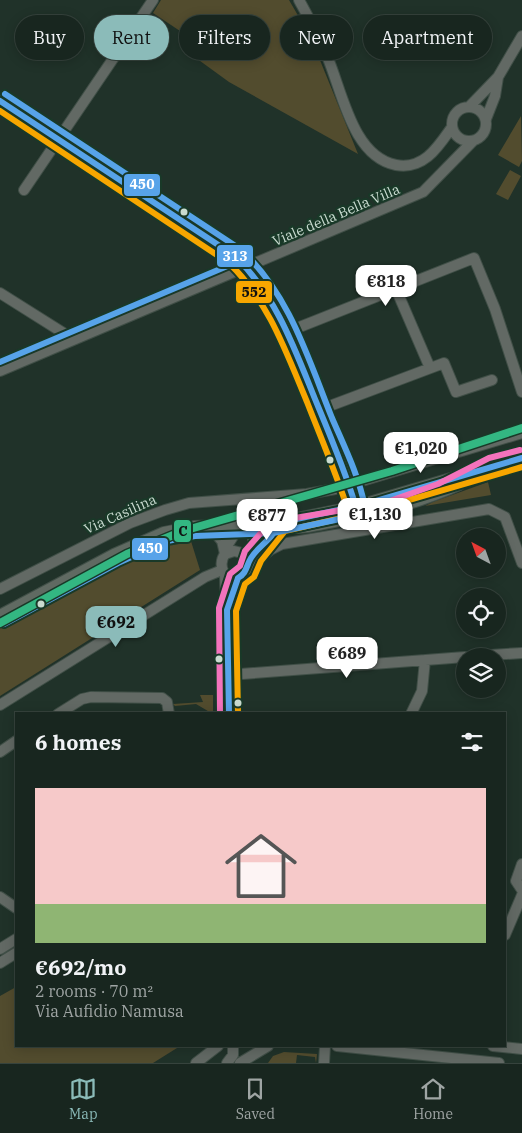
<!DOCTYPE html>
<html lang="en">
<head>
<meta charset="utf-8">
<style>
  :root { --surface:#18261f; --page:#25322c; --text:#f1f3f6; --muted:#9fa5a4; --line:#36433d; --accent:#8bbbb9 }
  body { margin:0; font-family:"IBM Plex Serif",serif; background:var(--page); color:var(--text); height:100vh; display:flex; flex-direction:column; font-size:19px; white-space:nowrap }
  * { box-sizing:border-box; margin:0 }
  p { font-size:16px; color:var(--muted) }
  .icon { flex:none; width:28px; height:28px; fill:none; stroke:currentColor; stroke-width:2; stroke-linecap:round; stroke-linejoin:round }
  .map { position:relative; flex:1; overflow:hidden }
  .side { position:absolute; left:15px; top:712px; width:491px; height:335px; display:flex; flex-direction:column; background:var(--surface); border-radius:0px; box-shadow:0 2px 12px #0003,0 0 0 1px var(--line) }
  .side>* { flex:none }
  .guide { position:absolute; left:15px; top:15px; width:492px; height:45px; display:flex; gap:10px }
  .needle { width:32px; rotate:319deg }
  .controls { position:absolute; left:456px; top:528px; display:grid; gap:10px }
  .controls a { display:grid; place-items:center; width:50px; height:50px; border-radius:50%; background:var(--surface); box-shadow:0 2px 12px #0003,0 0 0 1px var(--line); font-size:25px }
  .price { position:absolute; translate:-50% -42px; padding:0 11px; border-radius:10px; background:#fff; color:#222; font-size:16px; line-height:32px; filter:drop-shadow(0 1px 2px #0008) }
  .price::after { content:''; position:absolute; left:50%; top:30px; width:15px; height:11px; margin-left:-8px; background:inherit; clip-path:polygon(0 0,100% 0,50% 100%) }
  .price.current { background:var(--accent); color:#111 }
  ul { padding:0; list-style:none }
  li { display:grid; align-content:center; gap:10px; height:265px; padding:0 20px }
  li span { display:grid; place-items:center; height:155px; border-radius:0px; color:#555 }
  li>.icon { margin-inline-start:auto }
  span .icon { width:90px; height:90px; fill:#fffc; stroke-width:1 }
  li b { font-size:21px }
  h2 { display:flex; justify-content:space-between; align-items:center; height:60px; padding:0 20px; font-size:21px }
  .chip { padding:0 18px; border-radius:22px; background:var(--surface); box-shadow:0 2px 12px #0003,0 0 0 1px var(--line); font-size:18px; line-height:45px }
  .chip.current { background:var(--accent); color:#111 }
  .tabs { display:flex; justify-content:space-around; align-items:center; height:70px; border-top:1px solid var(--line); background:var(--surface); font-size:14px; color:var(--muted) }
  .tabs a { display:grid; justify-items:center; gap:2px }
  .tabs .current { color:var(--accent) }
  .map>svg:first-child { display:block }
  .green { fill:#524c2e }
  .lines { fill:none; stroke-linecap:round; stroke-linejoin:round }
  .minor-casing { stroke:#404f47; stroke-width:12 }
  .major-casing { stroke:#404f47; stroke-width:14 }
  .minor { stroke:#626964; stroke-width:10 }
  .major { stroke:#606a62; stroke-width:12 }
  .bus-1-casing { stroke:#193928; stroke-width:10 }
  .bus-2-casing { stroke:#193928; stroke-width:10 }
  .bus-3-casing { stroke:#193928; stroke-width:10 }
  .bus-4-casing { stroke:#193928; stroke-width:10 }
  .bus-1 { stroke:#57a3e9; stroke-width:6 }
  .bus-2 { stroke:#f7a600; stroke-width:6 }
  .bus-3 { stroke:#57a3e9; stroke-width:6 }
  .bus-4 { stroke:#f373bc; stroke-width:6 }
  .metro-1-casing { stroke:#193928; stroke-width:11 }
  .metro-1 { stroke:#33b782; stroke-width:8 }
  .bus-dot { fill:#c9dbd0; stroke:#193928; stroke-width:2 }
  .labels { text-anchor:middle; dominant-baseline:central; stroke-width:4.5; stroke-linejoin:round; paint-order:stroke }
  .street-label { font-size:14px; fill:#c9dbd0; stroke:#193928 }
  .line-badge { stroke:#193928; stroke-width:2 }
  .badge-label { font-size:14px; text-anchor:middle; font-weight:bold; fill:#fff }
  .pale-badge-label { font-size:14px; text-anchor:middle; font-weight:bold; fill:#111 }
</style>
</head>
<body>
<div class="map">
<svg width="522" height="1063" viewBox="0 0 522 1063">
  <rect width="100%" height="100%" fill="#203229"/>
  <path class="green" d="M161,0H289L311,38L358,154L229,82L196,58L204,47L153,13Z
    M521,116L522,161L519,167L498,155Z
    M510,170L521,176L508,200L496,194Z
    M488,482L491,495L425,506L433,502Z
    M190,538L200,570L0,696V628L57,601L104,569L153,544Z
    M200,695H213V714L196,704L175,706L173,704L203,702Z
    M16,987V1046L177,1048L153,1063H0V996Z
    M284,1052L317,1054L316,1063L315,1057L297,1055L296,1063H268L273,1056Z"/>
  <g class="lines">
    <defs>
      <path id="minor" d="M299,0C310,20 321,40 329,61C343,96 354,157 396,165C424,170 438,147 452,127
        M0,101L235,256C279,294 296,354 318,406C331,439 346,472 356,507
        M452 124a17 17 0 1 1 34 0a17 17 0 1 1-34 0Z
        M469,107L498,77L522,36
        M486,119L495,96L498,77
        M24,190L153,0
        M396,289L430,368
        M0,293L73,339
        M287,332L474,258L495,309L522,392
        M0,371L423,192L473,141
        M319,410L444,363L456,392L492,380
        M210,527L222,541L225,554
        M225,549L239,527
        M253,555V526
        M249,563L242,553L234,551L225,554C216,566 226,585 241,577C250,573 247,564 252,557C260,546 276,536 278,523
        M249,567L270,550L282,544L489,509L505,517L522,563
        M225,574L229,714
        M0,589L130,523L165,510L189,503L307,494L335,489L522,433
        M228,607L238,578
        M474,656L522,653
        M228,675L465,657
        M0,705L205,577L222,570
        M58,714L82,699L91,697L162,698L167,702L169,714
        M411,714L422,691L425,660
        M0,752L16,741
        M522,864L516,881L522,890
        M0,897L16,908
        M505,935L522,895
        M0,949L16,939
        M0,963L16,953
        M337,1046L499,1063
        M493,1046L522,1049
        M196,1063L218,1046
        M227,1063L233,1055V1046
        M240,1063L268,1046
        M324,1063L325,1046"/>
      <path id="major" d="M283,526C298,529 315,525 329,522C375,514 417,503 459,484
        M0,616L114,555L164,533L194,527L272,524L356,507L522,458"/>
    </defs>
    <use href="#minor" class="minor-casing"/>
    <use href="#major" class="major-casing"/>
    <use href="#minor" class="minor"/>
    <use href="#major" class="major"/>
    <defs>
      <path id="bus-1" d="M0,101L235,256C276,296 294,347 315,399C330,435 345,470 356,507
        M278,523L366,504L522,458
        M238,578C247,573 246,566 251,558C259,545 274,539 278,523
        M229,714L227,610L238,578"/>
      <path id="bus-2" d="M0,111L229,263C269,302 286,352 307,402C321,438 336,473 348,510
        M238,714L236,611L245,584L254,577L261,561L285,531L368,512L522,467"/>
      <path id="bus-3" d="M0,362L244,259
        M4,624L118,563L167,541L195,536L273,533L359,515L365,507C359,476 344,446 332,418C308,358 289,293 240,249L5,94"/>
      <path id="bus-4" d="M220,714L219,608L230,574L240,566L245,551L267,526L272,516L278,514L287,518H295L384,503L438,484L489,458L520,450"/>
    </defs>
    <use href="#bus-1" class="bus-1-casing"/>
    <use href="#bus-2" class="bus-2-casing"/>
    <use href="#bus-3" class="bus-3-casing"/>
    <use href="#bus-4" class="bus-4-casing"/>
    <use href="#bus-1" class="bus-1"/>
    <use href="#bus-2" class="bus-2"/>
    <use href="#bus-3" class="bus-3"/>
    <use href="#bus-4" class="bus-4"/>
    <defs>
      <path id="metro-1" d="M0,623L127,554L183,531L392,471L522,428"/>
    </defs>
    <use href="#metro-1" class="metro-1-casing"/>
    <use href="#metro-1" class="metro-1"/>
  </g>
  <g class="bus-dot">
    <circle cx="184" cy="212" r="4.5"/>
    <circle cx="330" cy="460" r="4.5"/>
    <circle cx="41" cy="604" r="4.5"/>
    <circle cx="219" cy="659" r="4.5"/>
    <circle cx="238" cy="703" r="4.5"/>
  </g>
  <g class="labels">
    <g class="street-label">
      <text transform="translate(336 215) rotate(-23)">Viale della Bella Villa</text>
      <text transform="translate(120 514) rotate(-24)">Via Casilina</text>
    </g>
  </g>
  <g class="line-badge">
    <rect x="123" y="173" width="38" height="24" rx="5" fill="#57a3e9"/>
    <rect x="216" y="244" width="38" height="24" rx="5" fill="#57a3e9"/>
    <rect x="235" y="280" width="38" height="24" rx="5" fill="#f7a600"/>
    <rect x="173" y="519" width="19" height="24" rx="5" fill="#33b782"/>
    <rect x="131" y="537" width="38" height="24" rx="5" fill="#57a3e9"/>
  </g>
  <g class="badge-label">
    <text x="142" y="189">450</text>
    <text x="235" y="261">313</text>
    <text x="150" y="553">450</text>
  </g>
  <g class="pale-badge-label">
    <text x="254" y="297">552</text>
    <text x="183" y="536">C</text>
  </g>
</svg>
<div class="controls">
<a><svg class="needle" viewBox="-14 -14 28 28"><path d="M0-13l5 13h-10z" fill="#e53935"/><path d="M0 13l5-13h-10z" fill="#9fa5a4"/></svg></a>
<a><svg class="icon" aria-label="locate" viewBox="0 0 24 24"><circle cx="12" cy="12" r="6"/><path d="M12 2v4M12 18v4M2 12h4M18 12h4"/></svg></a>
<a><svg class="icon" aria-label="layers" viewBox="0 0 24 24"><path d="M12 4l9 5-9 5-9-5zM3 14l9 5 9-5"/></svg></a>
</div>
<b class="price" style="left:386px;top:307px">€818</b>
<b class="price" style="left:421px;top:474px">€1,020</b>
<b class="price" style="left:375px;top:540px">€1,130</b>
<b class="price" style="left:267px;top:541px">€877</b>
<b class="price current" style="left:116px;top:648px">€692</b>
<b class="price" style="left:347px;top:679px">€689</b>
<div class="guide">
<a class="chip">Buy</a>
<a class="chip current">Rent</a>
<a class="chip">Filters</a>
<a class="chip">New</a>
<a class="chip">Apartment</a>
</div>
<section class="side">
<h2>6 homes<svg class="icon" aria-label="filters" viewBox="0 0 24 24"><path d="M4 7h16M4 17h16"/><circle cx="9" cy="7" r="2"/><circle cx="15" cy="17" r="2"/></svg></h2>
<ul>
<li><span style="background:linear-gradient(#f6c9c9 75%,#8fb573 0)"><svg class="icon" aria-label="home" viewBox="0 0 24 24"><path d="M3 11l9-7 9 7M6 9v11h12V9"/></svg></span><div><b>€692/mo</b><p>2 rooms · 70 m²</p><p>Via Aufidio Namusa</p></div></li>
</ul>
</section>
</div>
<nav class="tabs">
<a class="current"><svg class="icon" aria-label="map" viewBox="0 0 24 24"><path d="M3 6l6-2 6 2 6-2v14l-6 2-6-2-6 2zM9 4v14M15 6v14"/></svg>Map</a>
<a><svg class="icon" aria-label="saved" viewBox="0 0 24 24"><path d="M7 4h10v16l-5-4-5 4z"/></svg>Saved</a>
<a><svg class="icon" aria-label="home" viewBox="0 0 24 24"><path d="M3 11l9-7 9 7M6 9v11h12V9"/></svg>Home</a>
</nav>
</body>
</html>
